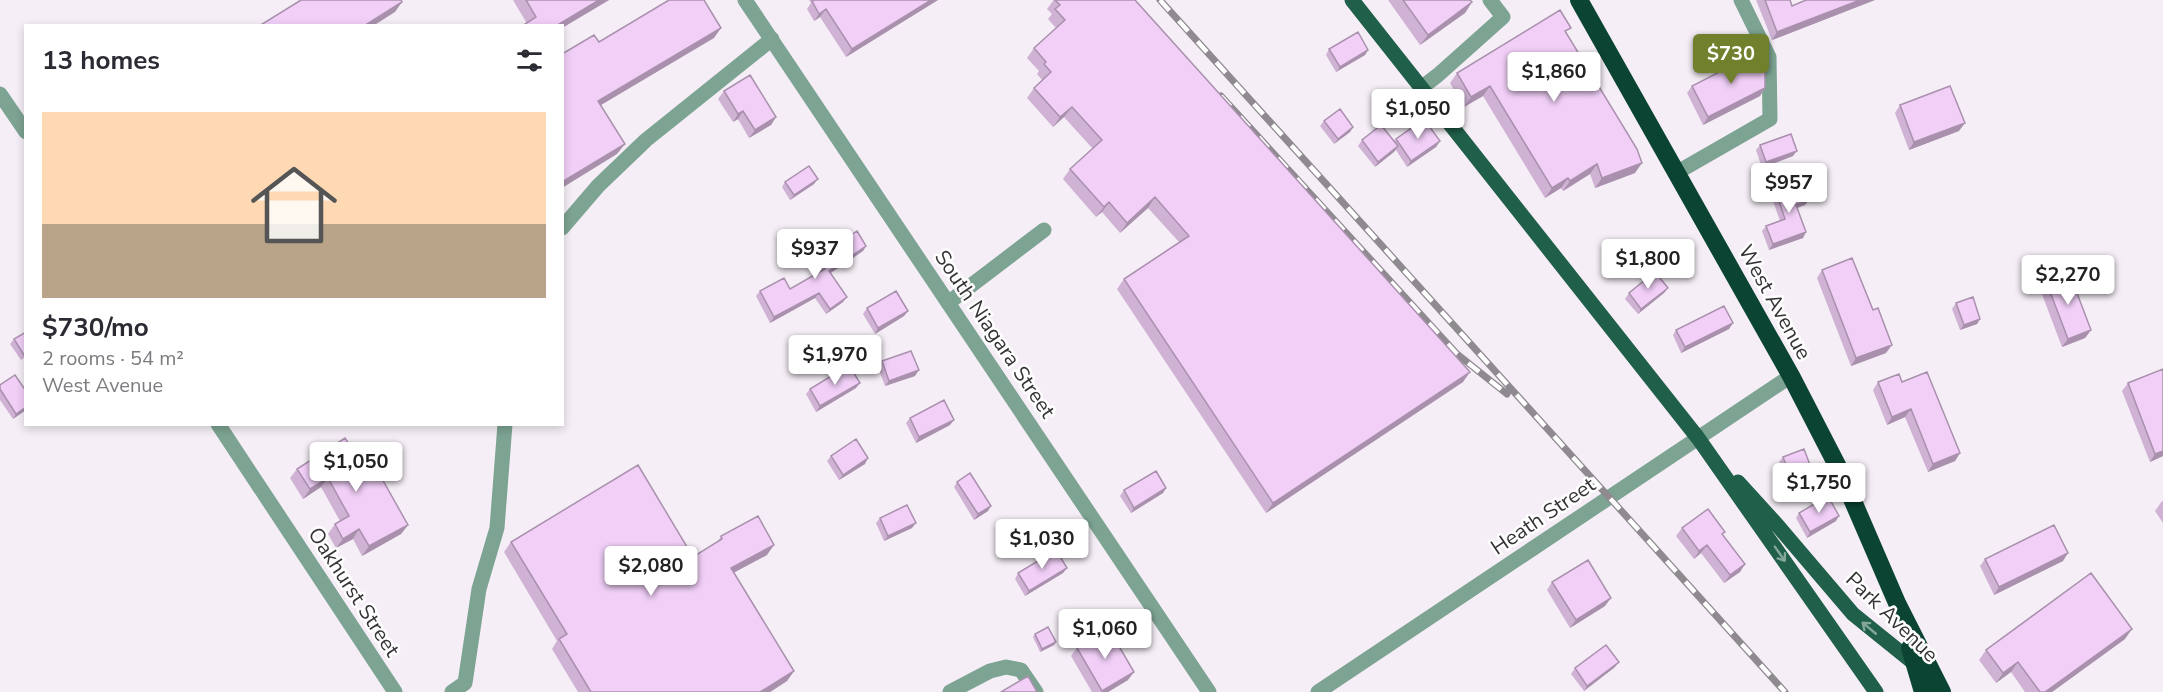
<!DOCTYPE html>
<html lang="en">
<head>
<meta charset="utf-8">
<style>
  :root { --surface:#fff; --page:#f2f2f3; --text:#2b2b33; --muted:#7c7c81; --line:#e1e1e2; --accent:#71802d }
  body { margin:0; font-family:"Nunito Sans",sans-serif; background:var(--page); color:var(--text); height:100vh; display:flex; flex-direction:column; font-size:22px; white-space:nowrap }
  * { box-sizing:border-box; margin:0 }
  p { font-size:20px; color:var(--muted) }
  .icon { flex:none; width:33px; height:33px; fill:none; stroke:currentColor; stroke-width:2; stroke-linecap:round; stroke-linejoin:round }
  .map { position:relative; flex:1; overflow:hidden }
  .sheet { position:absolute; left:24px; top:24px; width:540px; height:402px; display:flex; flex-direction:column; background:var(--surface); border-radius:0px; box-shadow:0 3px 9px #0003 }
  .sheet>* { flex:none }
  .price { position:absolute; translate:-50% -51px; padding:0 14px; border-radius:6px; background:#fff; color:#222; font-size:20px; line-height:39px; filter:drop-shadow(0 2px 3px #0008) }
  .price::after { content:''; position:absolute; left:50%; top:36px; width:18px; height:14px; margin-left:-9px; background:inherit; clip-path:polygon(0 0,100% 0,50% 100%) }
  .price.on { background:var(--accent); color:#fff }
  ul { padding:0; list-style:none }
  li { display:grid; align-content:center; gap:12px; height:318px; padding:0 18px }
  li+li { border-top:2px solid var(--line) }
  li span { display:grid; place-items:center; height:186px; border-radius:0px; color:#555 }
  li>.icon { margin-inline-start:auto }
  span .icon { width:108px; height:108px; fill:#fffc; stroke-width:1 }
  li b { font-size:26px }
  h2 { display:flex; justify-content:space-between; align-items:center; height:72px; padding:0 18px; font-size:26px }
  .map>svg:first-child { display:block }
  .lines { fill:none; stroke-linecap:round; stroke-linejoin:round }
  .minor { stroke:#7da392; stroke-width:15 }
  .major { stroke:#205f49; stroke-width:15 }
  .highway { stroke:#0b4432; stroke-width:18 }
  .rail-casing { stroke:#8f8a90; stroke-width:7 }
  .rail { stroke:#fefefe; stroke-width:4.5; stroke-dasharray:14; stroke-linecap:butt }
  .wall { fill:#cfb2d4 }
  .shaded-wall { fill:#a991ad }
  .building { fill:#f1cff7; stroke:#a991ad; stroke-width:1.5 }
  .oneway { stroke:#84a79a }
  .labels { text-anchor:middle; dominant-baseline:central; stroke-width:5; stroke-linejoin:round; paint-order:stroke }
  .street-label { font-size:21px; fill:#363337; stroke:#fefefe }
</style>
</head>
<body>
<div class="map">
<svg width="2163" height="692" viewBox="0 0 2163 692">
  <rect width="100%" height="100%" fill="#f5eef6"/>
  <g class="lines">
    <path class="minor" d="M745,0L1209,692
      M1421,88L1438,75L1503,17L1490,0
      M0,94L26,132
      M1676,173L1770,119L1769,57L1741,0
      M562,228L598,186L646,140L772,39
      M948,303L1044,230
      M218,424L395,692
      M452,692L465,683L479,589L497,528L505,424
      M950,692L990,671L1006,667L1021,670L1036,692
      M1318,692L1791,376"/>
    <path class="major" d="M1352,0L1698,438L1876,692
      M1738,482L1778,526L1853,614L1915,664"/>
    <path class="highway" d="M1579,0L1791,376L1840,471L1897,603L1942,692
      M1910,648L1923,692"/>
    <defs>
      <path id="rail" d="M1160,0L1785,692
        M1221,96L1457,354L1507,394"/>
    </defs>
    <use href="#rail" class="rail-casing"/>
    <use href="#rail" class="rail"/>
  </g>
  <path class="wall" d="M513,0H609L562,28V26L526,22Z
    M809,0H938L846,57L820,17L814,21L807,9L811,3Z
    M1053,0H1135L1463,382L1266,513L1117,289L1124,279L1179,242L1148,208L1120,233L1102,212L1096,217L1063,179L1070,169L1093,149L1064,117L1053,127L1027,98L1034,88L1042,80L1037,74L1039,71L1027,58L1034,48L1056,28L1048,19L1052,14L1047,9L1053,1Z
    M1388,0H1470L1472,2L1465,13L1420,45Z
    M1756,0H1790L1792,6L1806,0H1875L1772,40Z
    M1567,34L1635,173L1595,188L1590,174L1563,191L1561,188L1545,198L1483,96L1464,107L1450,83L1457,73Z
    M1329,49L1368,50L1365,55L1336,72L1326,55Z
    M1692,86L1765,88L1760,96L1703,125L1687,93Z
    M724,91L776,117L771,125L749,138L738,119L733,122L718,99Z
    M1900,105L1959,131L1909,150L1895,113Z
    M1324,121L1353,127L1350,132L1334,144L1320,126Z
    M1396,139L1440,141L1436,147L1407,167L1396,150L1375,167L1358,146L1362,140L1394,141Z
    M1760,145L1793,156L1762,168L1756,150Z
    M785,182L814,184L790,200L782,187Z
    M1776,192L1805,205L1797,208L1806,232L1803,238L1769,250L1762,231L1766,226L1780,221L1772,198Z
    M866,246L863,251L831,273L843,302L826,314L815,298L770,323L756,296L760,291L790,289L820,272L814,263L818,257Z
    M1822,270L1886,353L1851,366L1817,278Z
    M2046,281L2091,330L2085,338L2062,347L2040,289Z
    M1668,288L1664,293L1638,314L1625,299L1629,293Z
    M1956,303L1980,319L1977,324L1960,330L1952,309Z
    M867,308L908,311L904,316L875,334L863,314Z
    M1733,323L1729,329L1681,353L1673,335L1676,330Z
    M14,339L26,357L21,360L10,344Z
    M882,361L915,376L885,386L878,367Z
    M2163,369V456L2150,462L2122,391L2128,383Z
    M1878,382H1902L1960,453L1955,461L1928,472L1905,417L1887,425L1873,390Z
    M0,385L26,391V410L13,419L0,400Z
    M856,388L816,412L806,394L810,389Z
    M910,418L950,425L916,443L906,423Z
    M831,456L865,464L839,480L827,461Z
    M1783,457L1816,481L1812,486L1791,493L1779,462Z
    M363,466L408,525L401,534L362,556L353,539L336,548L328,534L335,524L340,521L321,487L303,499L290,478L297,469Z
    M957,482L988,511L974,520L954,487Z
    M1166,488L1163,493L1131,513L1120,496L1124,490Z
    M2162,501H2163V523L2155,511Z
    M1799,513L1836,521L1807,538L1796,518Z
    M880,518L912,528L884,541L876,523Z
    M1682,528L1723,535L1745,564L1740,572L1724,583L1701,553L1694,559L1676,536Z
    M721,536L767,555L734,572L794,671L787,681L770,692H578L552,649L557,641L504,552L511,542L693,557L717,543Z
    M1985,559L2063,561L1994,595L1980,566Z
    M1067,568L1063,573L1025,596L1015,579L1018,573Z
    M1552,582L1605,606L1570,628L1547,590Z
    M1035,634L1056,642L1054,645L1040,652L1033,637Z
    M2125,639L2052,692H2025L2011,672L1996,683L1979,660L1986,650Z
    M1077,648L1128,680L1108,692H1092L1071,656Z
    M1615,667L1584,691L1571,674L1575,668Z"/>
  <path class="shaded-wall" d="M599,0H609L562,28V26H556Z
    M931,0H938L846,57L852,49Z
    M1860,0H1875L1772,40L1777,32Z
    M402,2L395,12L373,26H364Z
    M1472,2L1465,13L1420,45L1428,35Z
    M826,9L820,17L814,21L819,14Z
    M721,28L714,38L591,111L598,101Z
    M1368,50L1365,55L1336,72L1340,67Z
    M1490,86L1483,96L1464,107L1471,97Z
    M1765,88L1760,96L1703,125L1708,117Z
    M1072,107L1064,117L1053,127L1060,117Z
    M743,111L738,119L733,122L738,114Z
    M776,117L771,125L749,138L755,130Z
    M1965,123L1959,131L1909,150L1914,142Z
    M1353,127L1350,132L1334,144L1338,139Z
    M1440,141L1436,147L1407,167L1411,161Z
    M625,144L617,154L562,188V182Z
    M1398,146L1394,152L1375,167L1378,162Z
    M1797,151L1793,156L1762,168L1766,162Z
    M1642,163L1635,173L1595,188L1602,178Z
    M1597,164L1590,174L1563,191L1570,181Z
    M1568,178L1561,188L1545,198L1552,188Z
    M818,179L814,184L790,200L794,195Z
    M1155,197L1148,208L1120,233L1127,223Z
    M1809,200L1805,205L1792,210L1796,205Z
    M1109,202L1102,212L1096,217L1104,207Z
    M1806,232L1803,238L1769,250L1773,244Z
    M866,246L863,251L826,276L829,271Z
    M1668,288L1664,293L1638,314L1641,309Z
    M819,293L815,298L770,323L774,317Z
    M847,297L843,302L826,314L830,309Z
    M908,311L904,316L875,334L878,328Z
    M1980,319L1977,324L1960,330L1964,325Z
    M1733,323L1729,329L1681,353L1685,347Z
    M2091,330L2085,338L2062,347L2068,339Z
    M1892,345L1886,353L1851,366L1856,358Z
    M919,370L915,376L885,386L889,381Z
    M1470,372L1463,382L1266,513L1273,503Z
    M860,383L856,388L816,412L820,406Z
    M26,407V410L13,419L16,414Z
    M1911,409L1905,417L1887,425L1892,417Z
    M954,420L950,425L916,443L919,437Z
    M2163,451V456L2150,462L2155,454Z
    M1960,453L1955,461L1928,472L1933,464Z
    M868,458L865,464L839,480L843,475Z
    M328,478L321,487L303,499L310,489Z
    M1816,481L1812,486L1791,493L1795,488Z
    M1166,488L1163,493L1131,513L1134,508Z
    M991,506L988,511L974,520L978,514Z
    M1839,516L1836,521L1807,538L1810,532Z
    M916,523L912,528L884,541L888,536Z
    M408,525L401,534L362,556L369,546Z
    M359,529L353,539L336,548L343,539Z
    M774,545L767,555L724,578L731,568Z
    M1707,545L1701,553L1694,559L1699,551Z
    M2068,553L2063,561L1994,595L1999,587Z
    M1745,564L1740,572L1724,583L1730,575Z
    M1067,568L1063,573L1025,596L1029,591Z
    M1611,598L1605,606L1570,628L1576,620Z
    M2132,629L2125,639L2052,692H2045Z
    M1056,642L1054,645L1040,652L1042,649Z
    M1619,662L1615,667L1584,691L1587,686Z
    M2018,662L2011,672L1996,683L2003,673Z
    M794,671L787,681L770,692H760Z
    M1134,672L1128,680L1108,692H1101Z"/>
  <path class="building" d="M301,0H401L402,2L364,26H259Z
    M526,0H599L556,26H522L536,17Z
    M669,0H704L721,28L598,101L625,144L562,182V54L594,35L599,42Z
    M814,0H931L852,49L826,9L819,14L812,1Z
    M1055,0H1135L1470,372L1273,503L1124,279L1189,236L1155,197L1127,223L1109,202L1104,207L1070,169L1102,140L1072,107L1060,117L1034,88L1051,72L1044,64L1046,62L1034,48L1065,20L1055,9L1060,5Z
    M1403,0H1470L1472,2L1428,35Z
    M1765,0H1790L1792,6L1806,0H1860L1777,32Z
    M1560,10L1571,28L1565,31L1637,149L1642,163L1602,178L1597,164L1570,181L1568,178L1552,188L1490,86L1471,97L1457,73Z
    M1358,32L1368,50L1340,67L1329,49Z
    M1756,53L1765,71V88L1708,117L1692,86Z
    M750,75L776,117L755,130L743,111L738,114L724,91Z
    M1950,86L1965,123L1914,142L1900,105Z
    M1340,109L1353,127L1338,139L1324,121Z
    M1424,119L1440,141L1411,161L1396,139Z
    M1381,125L1398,146L1378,162L1362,140Z
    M1791,134L1797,151L1766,162L1760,145Z
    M809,166L818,179L794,195L785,182Z
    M1802,183L1809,200L1796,205L1806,232L1773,244L1766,226L1785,219L1776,192Z
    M857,231L866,246L829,271L847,297L830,309L819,293L774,317L760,291L784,278L790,289L825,269L818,257Z
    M1852,258L1873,310L1878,308L1892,345L1856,358L1822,270Z
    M1655,272L1668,288L1641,309L1629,293Z
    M2069,272L2091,330L2068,339L2046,281Z
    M896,291L908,311L878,328L867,308Z
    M1973,297L1980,319L1964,325L1956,303Z
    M1724,306L1733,323L1685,347L1676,330Z
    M26,332V354L24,355L14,339Z
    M911,351L919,370L889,381L882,361Z
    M849,365L860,383L820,406L810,389Z
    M2163,369V451L2155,454L2128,383Z
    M1927,372L1960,453L1933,464L1911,409L1892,417L1878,382L1899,374L1902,382Z
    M15,375L26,391V407L16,414L0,389V385Z
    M944,400L954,420L919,437L910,418Z
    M345,438L363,466L372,461L408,525L369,546L359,529L343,539L335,524L349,516L328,478L310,489L297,469Z
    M856,439L868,458L843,475L831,456Z
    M1804,449L1816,481L1795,488L1783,457Z
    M638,465L693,557L722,539L721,536L758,516L774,545L731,568L794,671L760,692H591L559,639L567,634L511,542Z
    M1156,471L1166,488L1134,508L1124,490Z
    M970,473L991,506L978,514L957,482Z
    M1828,496L1839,516L1810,532L1799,513Z
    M907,505L916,523L888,536L880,518Z
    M1708,509L1725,532L1722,534L1745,564L1730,575L1707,545L1699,551L1682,528Z
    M2054,525L2068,553L1999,587L1985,559Z
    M1056,550L1067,568L1029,591L1018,573Z
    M1588,560L1611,598L1576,620L1552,582Z
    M2091,573L2132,629L2045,692H2040L2018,662L2003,673L1986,650Z
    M1048,627L1056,642L1042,649L1035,634Z
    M1109,629L1134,672L1102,691L1077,648Z
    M1606,645L1619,662L1587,686L1575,668Z
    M1028,676L1037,692H1001Z"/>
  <defs><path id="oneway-shaft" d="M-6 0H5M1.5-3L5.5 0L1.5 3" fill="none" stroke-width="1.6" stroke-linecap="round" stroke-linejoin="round" transform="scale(1.5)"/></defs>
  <g class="oneway">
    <use href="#oneway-shaft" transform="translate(1780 554) rotate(55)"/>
    <use href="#oneway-shaft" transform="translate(1869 628) rotate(-140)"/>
  </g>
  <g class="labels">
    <g class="street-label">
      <text transform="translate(1775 302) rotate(61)">West Avenue</text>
      <text transform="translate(995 334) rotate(56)">South Niagara Street</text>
      <text transform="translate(1543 516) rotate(-34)">Heath Street</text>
      <text transform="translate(354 592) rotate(57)">Oakhurst Street</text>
      <text transform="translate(1892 617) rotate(44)">Park Avenue</text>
    </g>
  </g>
</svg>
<b class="price on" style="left:1731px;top:85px">$730</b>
<b class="price" style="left:1554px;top:103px">$1,860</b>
<b class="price" style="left:1418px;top:140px">$1,050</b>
<b class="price" style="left:1789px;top:214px">$957</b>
<b class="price" style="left:815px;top:280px">$937</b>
<b class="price" style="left:1648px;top:290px">$1,800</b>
<b class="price" style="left:2068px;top:306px">$2,270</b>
<b class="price" style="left:835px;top:386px">$1,970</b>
<b class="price" style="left:356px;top:493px">$1,050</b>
<b class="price" style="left:1819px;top:514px">$1,750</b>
<b class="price" style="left:1042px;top:570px">$1,030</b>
<b class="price" style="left:651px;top:597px">$2,080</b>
<b class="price" style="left:1105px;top:660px">$1,060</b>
<section class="sheet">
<h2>13 homes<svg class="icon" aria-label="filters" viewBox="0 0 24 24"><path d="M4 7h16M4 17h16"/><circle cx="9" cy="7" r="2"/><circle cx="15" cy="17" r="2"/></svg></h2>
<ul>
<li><span style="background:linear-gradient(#ffd9b3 60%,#b9a48a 0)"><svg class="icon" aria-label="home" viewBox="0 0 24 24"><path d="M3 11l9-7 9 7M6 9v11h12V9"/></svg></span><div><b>$730/mo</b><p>2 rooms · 54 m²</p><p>West Avenue</p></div></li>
</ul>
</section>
</div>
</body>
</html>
